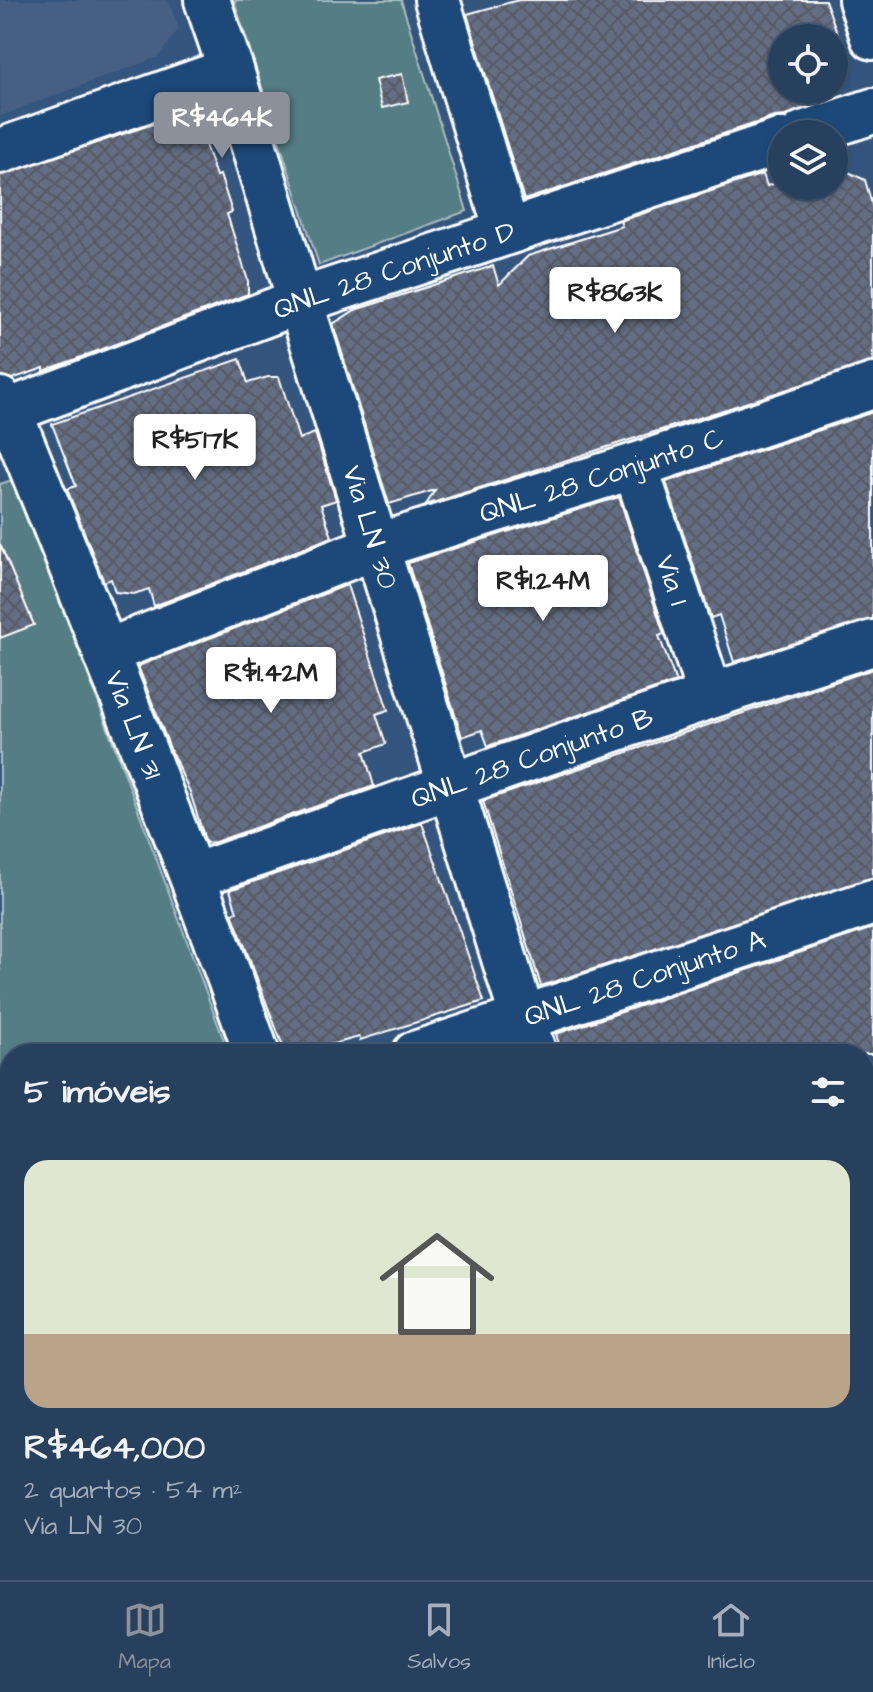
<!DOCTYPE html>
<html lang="pt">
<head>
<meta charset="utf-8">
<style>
  :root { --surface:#27405e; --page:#334b67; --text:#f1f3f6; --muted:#a4afbc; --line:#435973; --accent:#8c9099 }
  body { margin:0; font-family:"Architects Daughter",sans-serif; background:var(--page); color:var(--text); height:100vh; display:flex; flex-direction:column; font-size:30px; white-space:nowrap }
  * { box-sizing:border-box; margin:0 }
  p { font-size:26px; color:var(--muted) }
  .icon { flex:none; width:44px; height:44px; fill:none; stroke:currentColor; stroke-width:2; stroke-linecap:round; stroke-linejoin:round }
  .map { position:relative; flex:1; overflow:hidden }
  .details { position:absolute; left:0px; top:1044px; width:874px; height:536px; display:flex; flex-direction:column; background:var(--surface); border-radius:32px 32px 0 0; box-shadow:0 2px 6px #0004,0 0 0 2px var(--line) }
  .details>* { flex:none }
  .controls { position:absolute; left:768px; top:24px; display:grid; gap:16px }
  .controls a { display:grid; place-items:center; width:80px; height:80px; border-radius:50%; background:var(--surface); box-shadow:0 2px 6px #0004,0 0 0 2px var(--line); font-size:40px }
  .price { position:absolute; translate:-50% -68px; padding:0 18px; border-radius:8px; background:#fff; color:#222; font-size:26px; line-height:52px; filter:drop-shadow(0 2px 4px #0008) }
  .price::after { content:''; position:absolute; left:50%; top:48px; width:24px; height:18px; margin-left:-12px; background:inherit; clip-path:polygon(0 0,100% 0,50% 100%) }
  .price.current { background:var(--accent); color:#fff }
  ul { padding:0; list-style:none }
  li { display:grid; align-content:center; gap:16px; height:424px; padding:0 24px }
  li+li { border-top:2px solid var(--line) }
  li span { display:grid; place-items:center; height:248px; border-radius:24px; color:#555 }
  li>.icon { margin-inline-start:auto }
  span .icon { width:144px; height:144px; fill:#fffc; stroke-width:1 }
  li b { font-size:34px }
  h2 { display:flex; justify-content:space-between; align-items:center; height:96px; padding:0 24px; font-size:34px }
  .menu { display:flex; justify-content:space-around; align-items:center; height:112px; border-top:2px solid var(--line); background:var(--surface); font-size:22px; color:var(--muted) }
  .menu a { display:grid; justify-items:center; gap:4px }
  .menu .current { color:var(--accent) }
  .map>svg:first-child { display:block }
  .built { fill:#465f82 }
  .green { fill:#557d84; stroke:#aabec2; stroke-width:2 }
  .building { fill:url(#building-cross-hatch); stroke:#fff; stroke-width:2 }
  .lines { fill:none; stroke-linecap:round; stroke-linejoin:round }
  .minor-casing { stroke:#fff; stroke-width:50 }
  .minor { stroke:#1f4a7a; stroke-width:44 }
  .labels { text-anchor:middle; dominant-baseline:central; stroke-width:8; stroke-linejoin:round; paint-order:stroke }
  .street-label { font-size:28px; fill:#fff; stroke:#1f4a7a }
</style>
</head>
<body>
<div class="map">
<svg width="873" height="1580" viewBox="0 0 873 1580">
  <defs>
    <pattern id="building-cross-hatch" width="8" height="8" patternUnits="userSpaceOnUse" patternTransform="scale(2)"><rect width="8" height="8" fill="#646e84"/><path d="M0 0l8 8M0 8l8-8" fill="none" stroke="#565a62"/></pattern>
  </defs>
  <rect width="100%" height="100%" fill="#34557d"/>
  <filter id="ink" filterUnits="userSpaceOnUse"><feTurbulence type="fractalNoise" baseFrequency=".0125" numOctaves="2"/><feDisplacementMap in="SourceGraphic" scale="16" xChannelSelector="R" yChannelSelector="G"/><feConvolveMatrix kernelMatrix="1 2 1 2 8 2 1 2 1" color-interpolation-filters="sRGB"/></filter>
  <g filter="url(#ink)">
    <path class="built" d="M0,0H168L179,29L158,57L0,116Z"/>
    <path class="green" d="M234,0H401L467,211L319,265Z
      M15,479L229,1054H10V1570H422L426,1580H0V484Z"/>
    <path class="building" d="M519,0H825L848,62L834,67V38H782V90H822L817,103L785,116L774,117L524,200L467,14Z
      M402,74L408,102L382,108L375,80Z
      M196,119L216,176L220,175L232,212L227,214L248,281V294L44,371V368L12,379L0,376V175L162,121L165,130Z
      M834,165L865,180L873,208V362L426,505L435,490L389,504L333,324L355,310L493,266L499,285L528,256L622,226L620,221L763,174L767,186L782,181V186H834Z
      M240,359L248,383L268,377H279L299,439L315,433L336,500L321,505L332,537L154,606L149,589L134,594L115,592L111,579L104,582L67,489L76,486L52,424Z
      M873,412V619L734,662L719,615L711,618L666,482Z
      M619,497L664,634L659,636L676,682L488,746L482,730L462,737L408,563Z
      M0,544L34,625L0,638Z
      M347,585L388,710L376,714L386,744L364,752L374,786L215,842L206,843L190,792L171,751L138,666Z
      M873,669V878L541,986L483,801Z
      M422,823L484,1001L360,1040L359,1037L297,1054H286L232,913L237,912L230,890Z
      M873,928V1054H562L556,1034Z"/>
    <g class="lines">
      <defs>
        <g id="minor">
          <path id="s1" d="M207,0L231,70L300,301L534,1054"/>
          <path d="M437,0L507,231"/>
          <path d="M861,0L873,37"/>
          <path d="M803,134L873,111"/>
          <path d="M0,151L231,70"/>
          <path id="s2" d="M0,400L9,411C95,624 180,837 257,1054"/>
          <path id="s3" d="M9,411L300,301L782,141"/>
          <path id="s4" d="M635,466L710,695"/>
          <path id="s5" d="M106,652L375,547L635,466L873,386"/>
          <path id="s6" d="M194,876C420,798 645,715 873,643"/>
          <path id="s7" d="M415,1054L873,902"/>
          <path d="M864,1156L873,1181"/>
          <path d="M864,1410L873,1407"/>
          <path d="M450,1570L453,1580"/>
          <path d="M696,1570L699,1580"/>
        </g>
      </defs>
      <use href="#minor" class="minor-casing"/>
      <use href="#minor" class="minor"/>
    </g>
  </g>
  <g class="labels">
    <g class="street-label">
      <text stroke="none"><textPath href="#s3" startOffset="410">QNL 28 Conjunto D</textPath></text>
      <text stroke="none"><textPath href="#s5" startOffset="526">QNL 28 Conjunto C</textPath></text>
      <text stroke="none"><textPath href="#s1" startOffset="552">Via LN 30</textPath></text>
      <text stroke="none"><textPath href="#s4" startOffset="120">Via 1</textPath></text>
      <text stroke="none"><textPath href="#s2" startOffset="352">Via LN 31</textPath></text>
      <text stroke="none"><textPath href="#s6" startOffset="358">QNL 28 Conjunto B</textPath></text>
      <text stroke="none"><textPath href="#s7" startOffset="242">QNL 28 Conjunto A</textPath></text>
    </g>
  </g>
</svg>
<div class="controls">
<a><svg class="icon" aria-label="locate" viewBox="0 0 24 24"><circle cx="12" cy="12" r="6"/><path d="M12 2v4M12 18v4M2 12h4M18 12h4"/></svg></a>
<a><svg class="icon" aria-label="layers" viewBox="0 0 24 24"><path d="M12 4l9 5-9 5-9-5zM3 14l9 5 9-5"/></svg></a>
</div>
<b class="price current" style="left:222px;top:160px">R$464K</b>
<b class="price" style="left:615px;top:335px">R$863K</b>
<b class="price" style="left:195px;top:482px">R$517K</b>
<b class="price" style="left:543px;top:623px">R$1.24M</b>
<b class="price" style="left:271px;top:715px">R$1.42M</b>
<section class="details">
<h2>5 imóveis<svg class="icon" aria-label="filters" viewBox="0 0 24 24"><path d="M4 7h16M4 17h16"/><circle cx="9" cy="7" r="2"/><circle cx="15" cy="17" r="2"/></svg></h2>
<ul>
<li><span style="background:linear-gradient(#dfe7d0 70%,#b9a48a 0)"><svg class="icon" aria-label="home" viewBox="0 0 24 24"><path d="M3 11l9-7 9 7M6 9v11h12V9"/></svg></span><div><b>R$464,000</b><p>2 quartos · 54 m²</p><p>Via LN 30</p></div></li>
</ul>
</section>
</div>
<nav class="menu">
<a class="current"><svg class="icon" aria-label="map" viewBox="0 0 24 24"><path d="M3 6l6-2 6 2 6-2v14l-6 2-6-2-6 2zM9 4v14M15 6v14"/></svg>Mapa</a>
<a><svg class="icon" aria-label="saved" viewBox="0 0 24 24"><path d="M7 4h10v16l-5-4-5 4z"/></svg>Salvos</a>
<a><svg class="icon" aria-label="home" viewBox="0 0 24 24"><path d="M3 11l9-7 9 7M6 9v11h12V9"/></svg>Início</a>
</nav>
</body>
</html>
